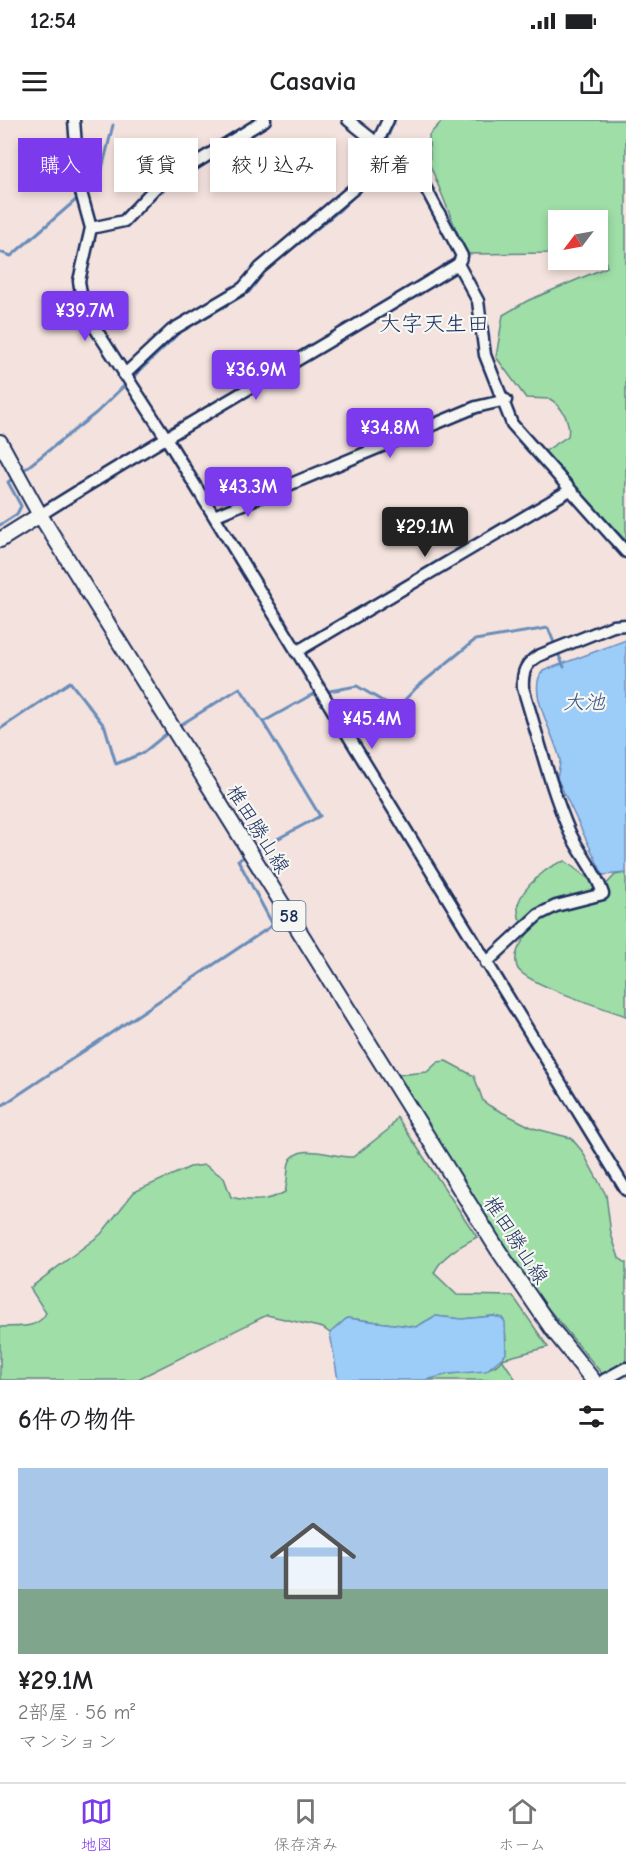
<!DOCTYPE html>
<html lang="ja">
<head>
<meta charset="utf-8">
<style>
  :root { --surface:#fff; --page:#f2f2f2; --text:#202124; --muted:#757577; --line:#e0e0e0; --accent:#7c3aed }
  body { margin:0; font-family:"Comic Neue","Klee One",sans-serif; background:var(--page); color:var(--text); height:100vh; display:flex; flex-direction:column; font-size:22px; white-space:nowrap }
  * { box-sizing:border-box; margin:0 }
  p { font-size:20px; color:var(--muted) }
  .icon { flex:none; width:33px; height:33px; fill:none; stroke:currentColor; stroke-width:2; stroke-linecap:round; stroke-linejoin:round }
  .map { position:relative; height:1260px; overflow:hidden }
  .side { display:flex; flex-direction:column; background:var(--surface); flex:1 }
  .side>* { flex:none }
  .top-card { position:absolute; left:18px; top:18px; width:591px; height:54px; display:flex; gap:12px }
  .needle { width:39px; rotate:238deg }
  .buttons { position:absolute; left:548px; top:90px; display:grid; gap:12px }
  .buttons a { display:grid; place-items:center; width:60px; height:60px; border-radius:0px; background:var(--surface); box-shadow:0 3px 9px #0003; font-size:30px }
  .price { position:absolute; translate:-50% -51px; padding:0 14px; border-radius:6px; background:var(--accent); color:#fff; font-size:20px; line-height:39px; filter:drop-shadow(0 2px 3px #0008) }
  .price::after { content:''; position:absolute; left:50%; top:36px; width:18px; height:14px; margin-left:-9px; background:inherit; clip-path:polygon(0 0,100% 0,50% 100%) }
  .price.current { background:#222; color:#fff }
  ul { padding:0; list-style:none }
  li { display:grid; align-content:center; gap:12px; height:318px; padding:0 18px }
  li span { display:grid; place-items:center; height:186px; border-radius:0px; color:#555 }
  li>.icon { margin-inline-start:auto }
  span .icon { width:108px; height:108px; fill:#fffc; stroke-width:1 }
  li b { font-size:26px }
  h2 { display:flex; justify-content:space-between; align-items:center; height:72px; padding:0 18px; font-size:26px }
  .tag { padding:0 21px; border-radius:0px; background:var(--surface); box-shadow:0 3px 9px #0003; font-size:21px; line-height:54px }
  .tag.current { background:var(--accent); color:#fff }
  .status { display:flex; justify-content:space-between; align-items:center; height:42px; padding:0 30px; background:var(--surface); direction:ltr }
  .status svg { height:16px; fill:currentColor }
  header { display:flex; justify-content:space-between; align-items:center; height:78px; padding:0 18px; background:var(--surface); font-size:27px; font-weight:600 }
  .tab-bar { display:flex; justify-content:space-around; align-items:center; height:84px; border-top:2px solid var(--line); background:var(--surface); font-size:16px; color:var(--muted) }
  .tab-bar a { display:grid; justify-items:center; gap:3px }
  .tab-bar .current { color:var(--accent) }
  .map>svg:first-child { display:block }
  .green { fill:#9fdea7; stroke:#5d8682; stroke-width:1.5 }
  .water { fill:#9cccf8; stroke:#688dba; stroke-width:1.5 }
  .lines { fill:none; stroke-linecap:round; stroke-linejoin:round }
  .stream { stroke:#688dba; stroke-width:3 }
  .minor-casing { stroke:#1b2f5e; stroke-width:15 }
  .major-casing { stroke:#1b2f5e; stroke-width:18 }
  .minor { stroke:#f6f6f2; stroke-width:10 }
  .major { stroke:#f6f6f2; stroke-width:14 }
  .labels { text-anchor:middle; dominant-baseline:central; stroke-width:4.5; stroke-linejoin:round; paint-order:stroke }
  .shield { fill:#f6f6f2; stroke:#5d6b8a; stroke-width:1.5 }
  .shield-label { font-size:18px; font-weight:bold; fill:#1b2f5e }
  .street-label { font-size:20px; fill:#1b2f5e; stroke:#f6f6f2 }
  .water-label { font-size:21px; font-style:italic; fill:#3b5684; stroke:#f6f6f2 }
  .quarter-label { font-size:22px; fill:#1b2f5e; stroke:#f6f6f2 }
</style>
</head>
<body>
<div class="status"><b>12:54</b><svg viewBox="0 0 49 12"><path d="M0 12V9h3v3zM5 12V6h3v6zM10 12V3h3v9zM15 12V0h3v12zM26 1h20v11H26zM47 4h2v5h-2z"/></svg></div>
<header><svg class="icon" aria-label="menu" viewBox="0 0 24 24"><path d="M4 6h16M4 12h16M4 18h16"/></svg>Casavia<svg class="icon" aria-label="share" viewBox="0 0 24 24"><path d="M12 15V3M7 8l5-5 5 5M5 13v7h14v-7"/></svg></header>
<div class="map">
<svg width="626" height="1260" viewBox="0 0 626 1260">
  <rect width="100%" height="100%" fill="#f4e2de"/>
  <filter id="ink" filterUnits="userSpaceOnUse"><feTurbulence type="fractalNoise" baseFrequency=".0167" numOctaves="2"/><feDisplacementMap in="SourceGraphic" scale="12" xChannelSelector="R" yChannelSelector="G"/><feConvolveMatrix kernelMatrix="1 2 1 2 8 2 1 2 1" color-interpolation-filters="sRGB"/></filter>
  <g filter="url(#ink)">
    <path class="green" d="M443,0H626V421L544,332L568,316C571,302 562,286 550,279L526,278L496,237L503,195L527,181L607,147L602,130L597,131V100H558V133L466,134L430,45L429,15Z
      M565,741L602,769L615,755L626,753V896C607,889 522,863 517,847C512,832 523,821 531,809L519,798C519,794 517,787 518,784C523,767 549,744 565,741Z
      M446,941L474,956L483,981L490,986L533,1008L571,1018L582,1031L606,1075L611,1114L619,1138L626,1143V1249L607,1260L533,1170L397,955L427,952L438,942Z
      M397,997L477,1117C461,1126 442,1135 434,1153L457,1175L513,1176L548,1227L502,1239L516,1260H426C433,1258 441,1255 449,1254C472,1250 508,1256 506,1221C505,1214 506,1205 502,1198L493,1196L462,1199L435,1196L416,1207L347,1198L330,1213L323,1208L267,1195L136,1260H0V1207C17,1206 37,1210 46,1193L30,1168L101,1114L134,1072L190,1047L205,1045L224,1058L231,1077C251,1082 267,1082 285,1072C288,1061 287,1050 289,1043C297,1020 338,1039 353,1037L389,1009Z"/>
    <path class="water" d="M626,520V753L603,755L557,658C558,653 560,646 560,640C556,617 525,570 543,551Z
      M435,1196L462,1199L493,1196L502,1198L505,1202L506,1234L486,1251L449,1254L426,1260H338L330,1213L347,1198L416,1207Z"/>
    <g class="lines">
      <path class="stream" d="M86,74L101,53L113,5
        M0,132L11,136L77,79
        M20,353L96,293L179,213L249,172L264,152L341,89L368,62L395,0
        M0,405L17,394L21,386L8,362L15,357
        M557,531L564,547
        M177,607L240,568L263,602
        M0,609L70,562L105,607L116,644L143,633L171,610
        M255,731L320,696L263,602L313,574L357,566L384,582L399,586L416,568L475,520L548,508L555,525
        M0,987L273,805L238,740L247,736"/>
      <defs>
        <path id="minor" d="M74,0L79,65L91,108L79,161L84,191L165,316L626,1070
          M91,108L124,101L155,68L265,0
          M458,144L478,181L485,235L512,304L626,432
          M124,255L172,210L243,168L260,148L356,67L388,0
          M40,395C178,308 319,229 458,144L462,136L408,35L382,27L348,0
          M214,396L476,287L506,280
          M296,532L570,370
          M486,843L538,795L556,786L603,774C596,751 580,734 570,713C550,667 538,616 523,568C522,553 525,544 538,536L613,506L626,505
          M604,1260L626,1248"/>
        <path id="major" d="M0,322L40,395L498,1130L552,1209L593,1260
          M0,420L40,395"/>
      </defs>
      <use href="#minor" class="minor-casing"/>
      <use href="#major" class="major-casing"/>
      <use href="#minor" class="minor"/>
      <use href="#major" class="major"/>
    </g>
  </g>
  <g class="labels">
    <rect class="shield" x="272.5" y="781" width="33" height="30" rx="4.5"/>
    <g class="shield-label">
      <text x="289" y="796">58</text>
    </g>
    <g class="street-label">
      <text transform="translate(258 709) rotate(58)">椎田勝山線</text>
      <text transform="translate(516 1120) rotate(57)">椎田勝山線</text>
    </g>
    <g class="water-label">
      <text x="584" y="582">大池</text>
    </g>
    <g class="quarter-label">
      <text x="434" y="204">大字天生田</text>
    </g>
  </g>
</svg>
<div class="buttons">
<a><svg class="needle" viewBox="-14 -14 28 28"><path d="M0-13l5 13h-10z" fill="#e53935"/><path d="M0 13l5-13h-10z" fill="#757577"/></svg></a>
</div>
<b class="price" style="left:85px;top:222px">¥39.7M</b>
<b class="price" style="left:256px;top:281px">¥36.9M</b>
<b class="price" style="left:390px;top:339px">¥34.8M</b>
<b class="price" style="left:248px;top:398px">¥43.3M</b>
<b class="price current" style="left:425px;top:438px">¥29.1M</b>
<b class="price" style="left:372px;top:630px">¥45.4M</b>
<div class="top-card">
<a class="tag current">購入</a>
<a class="tag">賃貸</a>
<a class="tag">絞り込み</a>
<a class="tag">新着</a>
</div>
</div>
<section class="side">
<h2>6件の物件<svg class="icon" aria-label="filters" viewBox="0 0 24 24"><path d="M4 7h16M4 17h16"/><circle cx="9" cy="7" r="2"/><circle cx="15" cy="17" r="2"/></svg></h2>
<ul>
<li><span style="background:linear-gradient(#a9c7e8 65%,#7fa58c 0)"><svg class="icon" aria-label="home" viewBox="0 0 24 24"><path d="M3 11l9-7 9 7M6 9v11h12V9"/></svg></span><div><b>¥29.1M</b><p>2部屋 · 56 m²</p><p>マンション</p></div></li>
</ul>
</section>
<nav class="tab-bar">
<a class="current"><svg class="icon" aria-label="map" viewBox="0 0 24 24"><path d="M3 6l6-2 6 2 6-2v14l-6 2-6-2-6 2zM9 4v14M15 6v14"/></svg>地図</a>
<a><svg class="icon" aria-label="saved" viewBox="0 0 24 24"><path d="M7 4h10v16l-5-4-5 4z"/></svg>保存済み</a>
<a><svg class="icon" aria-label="home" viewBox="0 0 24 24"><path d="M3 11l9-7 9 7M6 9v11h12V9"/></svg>ホーム</a>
</nav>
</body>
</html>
